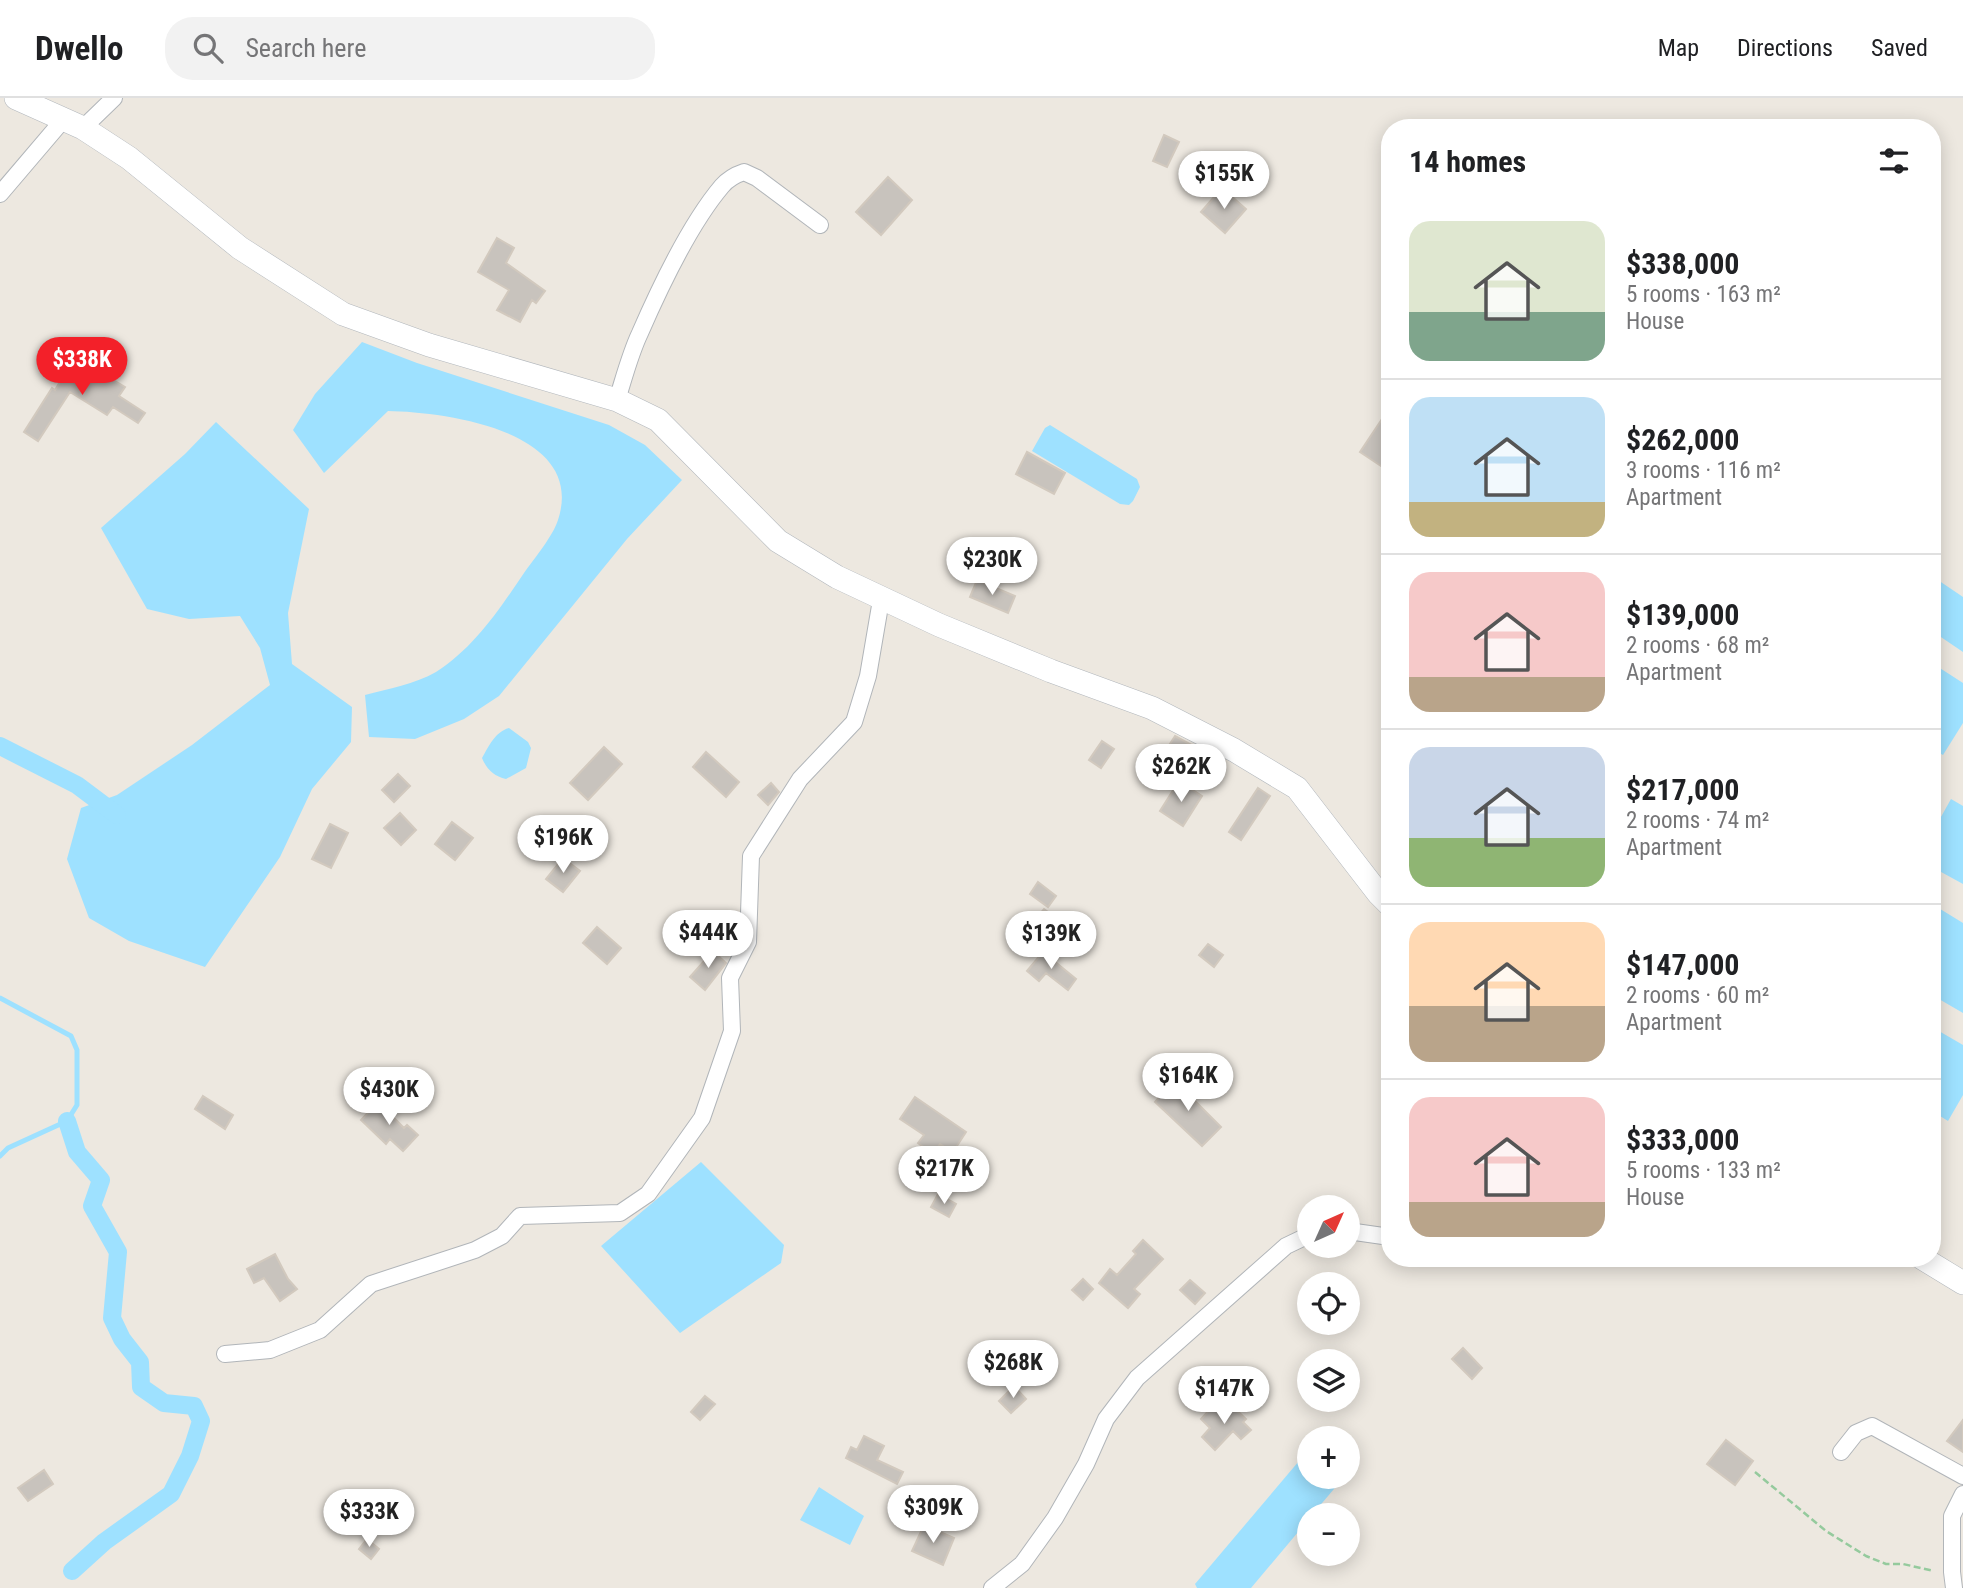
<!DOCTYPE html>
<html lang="en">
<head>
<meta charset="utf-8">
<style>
  :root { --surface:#fff; --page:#f2f2f2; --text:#202124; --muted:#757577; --line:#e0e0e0; --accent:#f32029 }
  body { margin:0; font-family:"Roboto Condensed",sans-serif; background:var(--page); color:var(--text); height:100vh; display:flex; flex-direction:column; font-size:26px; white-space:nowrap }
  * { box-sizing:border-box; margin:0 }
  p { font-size:23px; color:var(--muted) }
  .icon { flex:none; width:38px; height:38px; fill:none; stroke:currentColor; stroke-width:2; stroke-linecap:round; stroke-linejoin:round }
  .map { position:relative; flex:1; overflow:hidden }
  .side { position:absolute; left:1381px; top:21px; width:560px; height:1148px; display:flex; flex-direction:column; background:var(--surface); border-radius:28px; box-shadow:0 4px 18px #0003 }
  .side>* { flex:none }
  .needle { width:46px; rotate:45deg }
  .fabs { position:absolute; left:1297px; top:1097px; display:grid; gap:14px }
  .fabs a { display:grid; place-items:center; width:63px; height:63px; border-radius:50%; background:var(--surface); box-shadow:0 4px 18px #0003; font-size:35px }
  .price { position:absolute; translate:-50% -60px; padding:0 16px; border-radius:24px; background:#fff; color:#222; font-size:23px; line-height:46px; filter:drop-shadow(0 2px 4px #0008) }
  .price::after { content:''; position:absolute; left:50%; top:42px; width:21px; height:16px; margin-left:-10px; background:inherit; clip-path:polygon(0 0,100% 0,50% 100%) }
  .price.on { background:var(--accent); color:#fff }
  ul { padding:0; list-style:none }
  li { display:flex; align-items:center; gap:21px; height:175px; padding:0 28px }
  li+li { border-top:2px solid var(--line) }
  li span { display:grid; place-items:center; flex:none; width:196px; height:140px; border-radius:21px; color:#555 }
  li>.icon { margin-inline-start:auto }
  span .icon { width:84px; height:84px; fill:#fffc; stroke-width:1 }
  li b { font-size:30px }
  h2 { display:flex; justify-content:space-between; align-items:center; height:84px; padding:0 28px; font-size:30px }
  header { display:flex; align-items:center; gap:42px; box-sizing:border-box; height:98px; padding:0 35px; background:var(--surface); border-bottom:2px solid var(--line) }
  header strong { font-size:33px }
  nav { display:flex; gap:38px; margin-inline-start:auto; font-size:24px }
  .search { width:490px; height:63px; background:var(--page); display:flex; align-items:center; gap:18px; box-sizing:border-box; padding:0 24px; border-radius:28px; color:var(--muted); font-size:26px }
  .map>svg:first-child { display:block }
  .water { fill:#9ee1ff }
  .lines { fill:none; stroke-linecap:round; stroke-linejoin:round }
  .stream { stroke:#9ee1ff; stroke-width:5 }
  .canal { stroke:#9ee1ff; stroke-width:18 }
  .building { fill:#c8c3bd; stroke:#d2c9be; stroke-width:2 }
  .street-casing { stroke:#b1b5b9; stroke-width:18 }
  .secondary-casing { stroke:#b2b7bc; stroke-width:24 }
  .path { stroke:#95ca9d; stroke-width:2.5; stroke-dasharray:7 3.5; stroke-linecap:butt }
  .street { stroke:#fff; stroke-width:16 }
  .secondary { stroke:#fff; stroke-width:23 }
</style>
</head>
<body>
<header>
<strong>Dwello</strong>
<div class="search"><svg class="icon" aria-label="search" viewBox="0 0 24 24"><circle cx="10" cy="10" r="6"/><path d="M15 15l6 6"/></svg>Search here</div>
<nav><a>Map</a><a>Directions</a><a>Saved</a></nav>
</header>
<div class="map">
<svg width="1963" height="1490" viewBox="0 0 1963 1490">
  <rect width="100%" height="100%" fill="#ede8e0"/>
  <path class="water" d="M362,244L417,265L609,327L645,347L682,382L627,441L499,598L464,621L415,641L369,639L365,597C388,591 415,586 436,574C474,550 499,512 524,475C534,461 553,438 558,422C587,333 446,314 388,313L324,375L293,332L315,296Z
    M216,324L309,411L288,515L292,566L352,609L351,644L312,691L280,759L205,869L129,843L89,820L67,761L81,710L117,697L192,647L270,587L260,550L240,518L189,521L147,511L101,430L185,356Z
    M1050,327L1137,381L1140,389L1133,403L1129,407L1120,406L1032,353L1045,330Z
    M1932,478L1963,499V554L1932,533Z
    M1932,565L1963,585V625L1943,657L1932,651Z
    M509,630L528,644L531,650L526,670L506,681C494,678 487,672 482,660C489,648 495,634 509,630Z
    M1951,701L1963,708V786L1932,769V735Z
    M1932,806L1963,825V915L1932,897Z
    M1932,929L1963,947V997L1948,1023L1932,1013Z
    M701,1064L784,1147L781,1165L680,1235L601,1148Z
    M1309,1359V1379H1335L1339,1385L1312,1417L1309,1418V1421L1251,1490H1197L1195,1486L1299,1363Z
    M819,1389L864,1418L850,1447L800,1422Z"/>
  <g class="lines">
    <path class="stream" d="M0,900L71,938L77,952V1007L67,1023L8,1050L0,1058"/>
    <path class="canal" d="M0,648L77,687L117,717
      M67,1023L77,1054L101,1082L92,1108L118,1154L112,1220L122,1241L140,1264L141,1289L164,1305L194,1308L201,1323L190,1358L171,1396L104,1444L72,1473"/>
  </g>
  <path class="building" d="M1164,37L1179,44L1167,69L1153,63Z
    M888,79L912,102L881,137L856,114Z
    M1222,90L1246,111L1225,135L1201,114Z
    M497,140L514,150L506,165L545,193L536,205L532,202L520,224L497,212L509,192L478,174Z
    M75,259L125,289L119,298L145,315L138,325L113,309L107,317L70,294L38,343L24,334L52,290L55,292Z
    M1390,309V374L1360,354Z
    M1027,354L1065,375L1054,396L1016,376Z
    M977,482L1015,498L1008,515L970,499Z
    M1175,638L1199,651L1180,681L1157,666Z
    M1102,643L1114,651L1101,670L1089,662Z
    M604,649L622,666L588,702L570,685Z
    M706,654L739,684L726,699L693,669Z
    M398,676L410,688L394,704L382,692Z
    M1179,683L1202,698L1183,728L1160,713Z
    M771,685L779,694L768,707L758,697Z
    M1258,690L1270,698L1241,742L1229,734Z
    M400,715L416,732L401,747L384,730Z
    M452,724L473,740L455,762L435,746Z
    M330,726L348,735L331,770L312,761Z
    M563,760L580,773L563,794L546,781Z
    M1038,784L1056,798L1048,809L1030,796Z
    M1044,811L1060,823L1041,845L1026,832Z
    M597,829L621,850L607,866L583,845Z
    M1208,846L1223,857L1214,869L1199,857Z
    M713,853L726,865L705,892L690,879Z
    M1043,854L1076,881L1068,892L1046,875L1039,883L1027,873Z
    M1174,982L1221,1029L1202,1048L1155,1004Z
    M203,998L233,1017L225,1031L195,1011Z
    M915,999L966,1034L953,1054L940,1046L933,1056L918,1045L924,1037L900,1021Z
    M378,1004L404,1030L407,1027L418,1037L403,1053L390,1041L386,1046L361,1022Z
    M938,1096L956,1106L949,1119L931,1109Z
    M1143,1142L1163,1161L1134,1191L1140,1196L1128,1210L1099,1185L1110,1171L1117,1177L1136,1156L1133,1153Z
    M275,1156L288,1181L297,1191L280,1203L264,1180L254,1185L247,1171Z
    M1083,1181L1093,1191L1083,1202L1072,1192Z
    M1190,1182L1205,1195L1195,1206L1180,1192Z
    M1463,1250L1482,1270L1472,1281L1452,1261Z
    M1014,1288L1026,1301L1011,1315L999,1303Z
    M705,1298L715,1306L700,1322L691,1314Z
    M1213,1308L1223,1317L1232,1308L1246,1321L1243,1324L1251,1332L1241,1341L1233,1333L1215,1352L1202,1339L1210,1330L1201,1321Z
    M1963,1322V1354L1947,1343Z
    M864,1338L884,1348L877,1362L903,1374L897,1386L846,1360L851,1349L857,1352Z
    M1726,1342L1753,1363L1735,1387L1707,1366Z
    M44,1372L53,1386L28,1403L18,1390Z
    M924,1427L954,1440L943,1467L912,1453Z
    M367,1441L379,1451L371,1461L359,1451Z"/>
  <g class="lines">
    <defs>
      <path id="street" d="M83,30L114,0
        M0,96L63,22
        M617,302C624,280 630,256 640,235C660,189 689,127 722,88C728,81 735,77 744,74L757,80L820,127
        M1348,1133L1390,1139
        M225,1256L270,1252L320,1232L371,1186L475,1152L502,1138L520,1118L620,1115L648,1096L702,1020L732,933L730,880L748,844L751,758L800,681L854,624L868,578L881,502
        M1841,1354L1856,1335L1872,1328L1963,1378
        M992,1490L1022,1466L1055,1420L1086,1366L1106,1321L1137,1280L1286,1148L1309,1137
        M1954,1490L1952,1474V1418L1963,1396"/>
      <path id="secondary" d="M16,0L83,30L129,60L240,150L343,216L429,247L617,302L658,322L778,443L837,479L939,527L1051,573L1152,610L1234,652L1297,690L1378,795L1390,807
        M1922,1160L1963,1185"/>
    </defs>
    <use href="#street" class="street-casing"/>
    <use href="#secondary" class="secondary-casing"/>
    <path class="path" d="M1755,1374L1826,1433L1866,1458L1886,1466H1903L1934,1473"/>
    <use href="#street" class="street"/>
    <use href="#secondary" class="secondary"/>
  </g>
</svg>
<div class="fabs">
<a><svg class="needle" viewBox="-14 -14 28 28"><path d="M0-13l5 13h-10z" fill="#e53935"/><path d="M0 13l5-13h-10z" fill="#757577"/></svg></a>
<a><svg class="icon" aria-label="locate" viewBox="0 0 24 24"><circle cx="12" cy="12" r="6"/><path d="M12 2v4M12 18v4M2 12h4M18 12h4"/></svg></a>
<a><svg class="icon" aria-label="layers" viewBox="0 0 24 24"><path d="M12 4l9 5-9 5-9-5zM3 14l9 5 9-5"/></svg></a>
<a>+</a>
<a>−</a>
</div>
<b class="price" style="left:1224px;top:113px">$155K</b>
<b class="price on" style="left:82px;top:299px">$338K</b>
<b class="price" style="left:992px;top:499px">$230K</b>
<b class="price" style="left:1181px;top:706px">$262K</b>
<b class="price" style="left:563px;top:777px">$196K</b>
<b class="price" style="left:708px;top:872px">$444K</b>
<b class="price" style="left:1051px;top:873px">$139K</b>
<b class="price" style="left:1188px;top:1015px">$164K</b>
<b class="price" style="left:389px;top:1029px">$430K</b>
<b class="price" style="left:944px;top:1108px">$217K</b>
<b class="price" style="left:1013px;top:1302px">$268K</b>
<b class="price" style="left:1224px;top:1328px">$147K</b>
<b class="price" style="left:933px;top:1447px">$309K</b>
<b class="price" style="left:369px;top:1451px">$333K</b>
<section class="side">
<h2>14 homes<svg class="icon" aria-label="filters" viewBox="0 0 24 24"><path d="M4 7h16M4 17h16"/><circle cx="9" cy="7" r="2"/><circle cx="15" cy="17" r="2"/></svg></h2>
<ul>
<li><span style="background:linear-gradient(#dfe7d0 65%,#7fa58c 0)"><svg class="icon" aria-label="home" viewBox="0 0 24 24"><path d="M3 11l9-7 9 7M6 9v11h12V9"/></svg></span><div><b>$338,000</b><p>5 rooms · 163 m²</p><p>House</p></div></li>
<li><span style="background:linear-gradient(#bfe0f5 75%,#c2b280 0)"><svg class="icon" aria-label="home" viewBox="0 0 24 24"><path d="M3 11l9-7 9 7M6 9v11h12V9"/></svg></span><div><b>$262,000</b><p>3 rooms · 116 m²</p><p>Apartment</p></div></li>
<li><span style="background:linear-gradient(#f6c9c9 75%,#b9a48a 0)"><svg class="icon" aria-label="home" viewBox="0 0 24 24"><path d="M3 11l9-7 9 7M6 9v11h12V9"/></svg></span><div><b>$139,000</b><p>2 rooms · 68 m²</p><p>Apartment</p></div></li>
<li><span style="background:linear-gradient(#c9d6e8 65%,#8fb573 0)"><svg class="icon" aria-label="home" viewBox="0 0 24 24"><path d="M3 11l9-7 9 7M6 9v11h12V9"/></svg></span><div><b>$217,000</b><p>2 rooms · 74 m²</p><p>Apartment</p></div></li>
<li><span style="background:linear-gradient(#ffd9b3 60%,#b9a48a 0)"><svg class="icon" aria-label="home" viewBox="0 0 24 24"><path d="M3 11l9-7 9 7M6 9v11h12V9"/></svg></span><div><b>$147,000</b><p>2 rooms · 60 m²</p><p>Apartment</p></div></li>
<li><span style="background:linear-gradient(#f6c9c9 75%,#b9a48a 0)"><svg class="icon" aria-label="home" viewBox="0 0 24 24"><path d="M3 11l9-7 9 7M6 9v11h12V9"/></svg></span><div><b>$333,000</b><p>5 rooms · 133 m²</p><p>House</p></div></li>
</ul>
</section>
</div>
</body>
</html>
